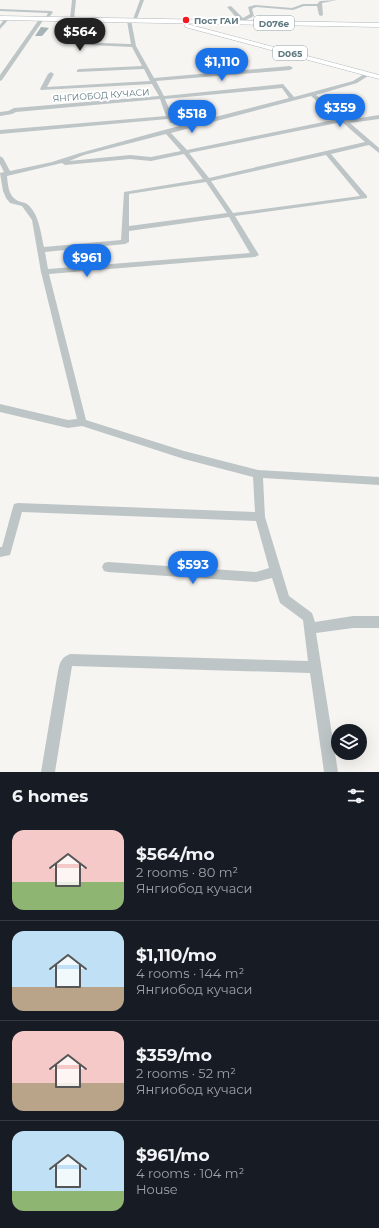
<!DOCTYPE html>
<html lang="en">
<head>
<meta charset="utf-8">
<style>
  :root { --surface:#171b24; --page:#20242c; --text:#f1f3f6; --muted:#9ea1a6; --line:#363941; --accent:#1a73e8 }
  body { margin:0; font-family:Montserrat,sans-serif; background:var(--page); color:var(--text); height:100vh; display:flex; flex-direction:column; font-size:15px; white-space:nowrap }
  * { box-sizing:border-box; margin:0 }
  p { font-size:13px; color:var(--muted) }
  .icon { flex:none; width:22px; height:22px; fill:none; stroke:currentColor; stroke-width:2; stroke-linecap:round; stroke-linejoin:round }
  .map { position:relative; height:772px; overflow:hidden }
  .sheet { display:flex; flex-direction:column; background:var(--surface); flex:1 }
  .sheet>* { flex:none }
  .fabs { position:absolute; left:331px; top:724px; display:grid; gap:8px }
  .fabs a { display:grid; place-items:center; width:36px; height:36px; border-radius:50%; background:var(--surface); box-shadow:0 4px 16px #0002; font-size:20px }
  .price { position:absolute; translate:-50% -34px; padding:0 9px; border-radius:14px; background:var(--accent); color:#fff; font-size:13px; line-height:26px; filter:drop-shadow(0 1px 2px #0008) }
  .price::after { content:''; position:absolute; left:50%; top:24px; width:12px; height:9px; margin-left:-6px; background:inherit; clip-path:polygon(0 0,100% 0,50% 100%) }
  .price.selected { background:#222; color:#fff }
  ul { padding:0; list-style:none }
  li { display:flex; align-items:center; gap:12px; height:100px; padding:0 12px }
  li+li { border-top:1px solid var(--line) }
  li span { display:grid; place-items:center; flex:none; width:112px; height:80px; border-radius:12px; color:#555 }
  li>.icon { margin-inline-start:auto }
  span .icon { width:48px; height:48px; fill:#fffc; stroke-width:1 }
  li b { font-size:17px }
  h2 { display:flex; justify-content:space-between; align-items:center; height:48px; padding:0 12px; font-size:17px }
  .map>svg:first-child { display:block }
  .building { fill:#a7b4b7 }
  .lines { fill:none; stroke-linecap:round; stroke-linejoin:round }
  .major-casing { stroke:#afb8ba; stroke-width:1 }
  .minor { fill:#bec5c7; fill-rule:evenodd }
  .major { fill:#fff; fill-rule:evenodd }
  .poi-dot { fill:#f01920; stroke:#fff; stroke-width:1.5 }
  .labels { text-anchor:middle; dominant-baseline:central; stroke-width:4; stroke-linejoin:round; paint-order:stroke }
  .far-poi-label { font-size:9px; font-weight:bold; fill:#5f7a80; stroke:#fff; text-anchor:start }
  .shield { fill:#fff; stroke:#8fa2a6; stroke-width:1 }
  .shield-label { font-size:9px; font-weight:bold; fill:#5f7a80 }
  .far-street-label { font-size:9px; fill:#5f7a80; stroke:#fff }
</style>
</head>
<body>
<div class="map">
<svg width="379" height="772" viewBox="0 0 379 772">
  <rect width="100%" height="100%" fill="#f6f5f2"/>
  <path class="building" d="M41,27L49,28L42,36H35Z"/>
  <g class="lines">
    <defs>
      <path id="major" d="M0,16L379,23V27L0,20Z
        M187,24L379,75V79L185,27V25Z"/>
    </defs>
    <use href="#major" class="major-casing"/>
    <path class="minor" d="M72,0H76L74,19L72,20L70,19Z
      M140,0H144L136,21L132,22Z
      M337,0L322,3L323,15L321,16L319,15L317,6H304L293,10L256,7L252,9L254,16L244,21V23L242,24L227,7L231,6L243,18L250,14L248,7L255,5L292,8L303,4H317L320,1Z
      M0,9L51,11L53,12L47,20L45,19L48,13L0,11Z
      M6,17L10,18L0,29V25Z
      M40,18L44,19L2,80L0,81V75Z
      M82,19L84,20L73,42L131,44L127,21L131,20L136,46L154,78L290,66L293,68L290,70L156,81L164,96L283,84L294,97L353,81L366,73L371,74L357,83L316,95L347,120L379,115V119L350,123L379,148V153L369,145L331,154L367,196V198L235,216L259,255L255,257L49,274L86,420L184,451L258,470L379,477V485L263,478L265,517L289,596L312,613L315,622L353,616H379V628H353L316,633L338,772H324L310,673L72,666L55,772H41L58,671C60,662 61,658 70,654L308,661L303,620L280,603L272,578L256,582L108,572L104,571L102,567L104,563L108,562L256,572L269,568L256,521L22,512L10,555L0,557V547H2L13,507L14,504L18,503L255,512L253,477L184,459L82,426L68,428L0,412V404L68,420L77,419L41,272L32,220L22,206L10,203L6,198L3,191L0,173L4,172L0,164V156L3,158L10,171L52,162L80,153L164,130L289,98L282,88L165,99L175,122L174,123H170L168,119L0,134V130L166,116L160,99L16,112L12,114L0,116V112L8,111L14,108L159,96L152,84L41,90L40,89L48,74L51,72L54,74L47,87L150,81L144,69L77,72V70L79,69L142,66L132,47L68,44L80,20ZM311,96L338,119L187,150L171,133ZM342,122L365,142L209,178L189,153ZM166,134L181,151L151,157L130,155L69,161L84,155ZM184,154L203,179L124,192L121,240L44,247C41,234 39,213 27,204C24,202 20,202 18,201C8,196 8,185 7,176L62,163L65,165L130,159L151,161ZM326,155L360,196L233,213L211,181ZM206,182L227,213L129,226V194ZM229,217L250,253L48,269L45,252L125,244L129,242V231Z"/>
    <use href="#major" class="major"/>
  </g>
  <circle class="poi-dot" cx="186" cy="20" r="4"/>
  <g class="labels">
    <g class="far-poi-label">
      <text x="194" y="20">Пост ГАИ</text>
    </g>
    <g class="shield">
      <rect x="254" y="16" width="40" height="14" rx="3"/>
      <rect x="273" y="46" width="34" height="14" rx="3"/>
    </g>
    <g class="shield-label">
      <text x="274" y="23">D076e</text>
      <text x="290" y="53">D065</text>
    </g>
    <g class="far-street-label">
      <text transform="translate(101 95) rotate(-4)">ЯНГИОБОД КУЧАСИ</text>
    </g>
  </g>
</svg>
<div class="fabs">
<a><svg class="icon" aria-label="layers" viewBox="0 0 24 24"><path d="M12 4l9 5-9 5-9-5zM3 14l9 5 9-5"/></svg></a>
</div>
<b class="price selected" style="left:80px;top:52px">$564</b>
<b class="price" style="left:222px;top:82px">$1,110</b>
<b class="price" style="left:340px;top:128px">$359</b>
<b class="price" style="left:192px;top:134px">$518</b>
<b class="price" style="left:87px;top:278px">$961</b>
<b class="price" style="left:193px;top:585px">$593</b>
</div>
<section class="sheet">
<h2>6 homes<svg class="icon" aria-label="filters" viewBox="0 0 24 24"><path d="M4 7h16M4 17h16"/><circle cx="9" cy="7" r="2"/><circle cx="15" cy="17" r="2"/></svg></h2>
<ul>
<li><span style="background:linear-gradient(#f6c9c9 65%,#8fb573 0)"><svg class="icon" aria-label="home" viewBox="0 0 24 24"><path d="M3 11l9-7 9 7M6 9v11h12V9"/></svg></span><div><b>$564/mo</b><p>2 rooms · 80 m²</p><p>Янгиобод кучаси</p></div></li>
<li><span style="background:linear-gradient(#bfe0f5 70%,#b9a48a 0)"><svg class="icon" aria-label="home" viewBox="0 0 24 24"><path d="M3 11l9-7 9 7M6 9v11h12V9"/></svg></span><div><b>$1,110/mo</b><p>4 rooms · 144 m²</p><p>Янгиобод кучаси</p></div></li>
<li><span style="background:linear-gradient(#f6c9c9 65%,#b9a48a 0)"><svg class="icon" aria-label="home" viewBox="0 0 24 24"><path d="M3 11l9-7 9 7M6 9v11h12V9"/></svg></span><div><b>$359/mo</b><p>2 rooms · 52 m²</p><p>Янгиобод кучаси</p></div></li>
<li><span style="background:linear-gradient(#bfe0f5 75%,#8fb573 0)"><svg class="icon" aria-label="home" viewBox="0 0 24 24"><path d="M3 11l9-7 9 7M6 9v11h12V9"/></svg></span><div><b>$961/mo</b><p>4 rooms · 104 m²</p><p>House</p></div></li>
</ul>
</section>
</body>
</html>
